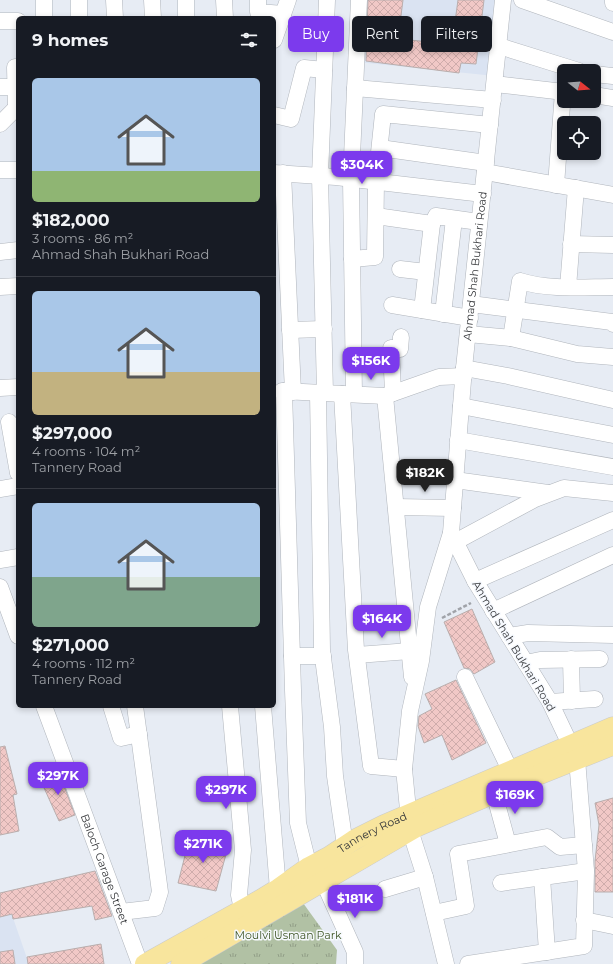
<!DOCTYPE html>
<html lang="en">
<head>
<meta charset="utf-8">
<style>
  :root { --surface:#171b24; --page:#20242c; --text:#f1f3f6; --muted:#9ea1a6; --line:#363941; --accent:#7c3aed }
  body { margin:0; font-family:Montserrat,sans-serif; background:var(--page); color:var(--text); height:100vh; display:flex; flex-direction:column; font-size:15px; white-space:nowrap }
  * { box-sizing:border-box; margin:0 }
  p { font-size:13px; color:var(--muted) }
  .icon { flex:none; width:22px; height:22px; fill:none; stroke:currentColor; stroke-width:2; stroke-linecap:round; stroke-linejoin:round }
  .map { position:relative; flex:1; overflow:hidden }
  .details { position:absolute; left:16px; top:16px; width:260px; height:692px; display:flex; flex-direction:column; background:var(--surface); border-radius:6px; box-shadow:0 2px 6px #0003 }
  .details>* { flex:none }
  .banner { position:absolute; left:288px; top:16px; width:265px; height:36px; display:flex; gap:8px }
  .needle { width:26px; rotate:107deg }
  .tools { position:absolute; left:557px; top:64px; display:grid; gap:8px }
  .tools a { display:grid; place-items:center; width:44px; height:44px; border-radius:6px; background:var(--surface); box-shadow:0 2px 6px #0003; font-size:20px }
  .price { position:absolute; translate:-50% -34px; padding:0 9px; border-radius:8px; background:var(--accent); color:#fff; font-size:13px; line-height:26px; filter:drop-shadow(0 1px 2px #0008) }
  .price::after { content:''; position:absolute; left:50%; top:24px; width:12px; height:9px; margin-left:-6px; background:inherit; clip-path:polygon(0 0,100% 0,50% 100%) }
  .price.current { background:#222; color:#fff }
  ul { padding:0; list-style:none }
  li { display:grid; align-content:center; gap:8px; height:212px; padding:0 16px }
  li+li { border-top:1px solid var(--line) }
  li span { display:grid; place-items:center; height:124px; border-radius:6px; color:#555 }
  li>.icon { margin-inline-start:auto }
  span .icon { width:72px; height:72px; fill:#fffc; stroke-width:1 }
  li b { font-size:17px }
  h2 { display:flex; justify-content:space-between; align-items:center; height:48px; padding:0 16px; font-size:17px }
  .chip { padding:0 14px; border-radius:6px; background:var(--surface); box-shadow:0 2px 6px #0003; font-size:14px; line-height:36px }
  .chip.current { background:var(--accent); color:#fff }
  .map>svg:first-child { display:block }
  .built { fill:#dae3f2 }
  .grass { fill:url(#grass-tufts) }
  .building { fill:url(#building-cross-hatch); stroke:#b9aead }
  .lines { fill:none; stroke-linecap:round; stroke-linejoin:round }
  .minor-casing { stroke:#b0b5bc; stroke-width:17 }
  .major-casing { stroke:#cacbcc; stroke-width:21 }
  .path { stroke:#a0a3a9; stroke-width:2.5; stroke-dasharray:4 2; stroke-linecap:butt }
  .minor { stroke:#fff; stroke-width:16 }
  .major { stroke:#f8e59d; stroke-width:20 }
  .labels { text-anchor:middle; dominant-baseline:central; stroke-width:3; stroke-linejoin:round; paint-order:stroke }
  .street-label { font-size:11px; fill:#35373a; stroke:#f6f9fe }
  .park-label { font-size:11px; fill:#415829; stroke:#f6f9fe }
</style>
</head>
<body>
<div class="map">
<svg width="613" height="964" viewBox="0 0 613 964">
  <defs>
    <pattern id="grass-tufts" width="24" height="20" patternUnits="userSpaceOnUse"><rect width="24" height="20" fill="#b1c1a4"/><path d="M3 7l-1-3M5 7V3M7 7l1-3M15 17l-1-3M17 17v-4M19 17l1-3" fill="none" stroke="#919e87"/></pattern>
    <pattern id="building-cross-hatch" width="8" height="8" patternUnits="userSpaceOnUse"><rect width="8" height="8" fill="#f1c8c6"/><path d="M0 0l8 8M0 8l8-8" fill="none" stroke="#cfacab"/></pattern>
  </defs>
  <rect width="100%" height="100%" fill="#e7ecf4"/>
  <path class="built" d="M359,0H502L495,76L357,62Z
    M4,892L29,964H0V893Z"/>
  <path class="grass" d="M298,896L337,950L336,964H181Z"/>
  <path class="building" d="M368,0H403L398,39L452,44L458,0H484L476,64L461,63L459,73L366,61Z
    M472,609L495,662L474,674L470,669L464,668L444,622Z
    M456,680L486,743L452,760L442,735L424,743L418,726L419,716L432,709L425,694Z
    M5,746L17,794L13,795L19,831L0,835V747Z
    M59,773L75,815L59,821L40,779Z
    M613,798V892H595V861L599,825L595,803Z
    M190,836L228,847L216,891L178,883Z
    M95,871L112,916L95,920L92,906L13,919L12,914L0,917V893Z
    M101,944L104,964H28L27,957Z
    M13,950L15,964H0V952Z"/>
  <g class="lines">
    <defs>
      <g id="minor">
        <path d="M114,0L115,18"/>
        <path d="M152,0L153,18"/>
        <path d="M186,0V18"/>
        <path d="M224,0L225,18"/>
        <path d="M258,0V12L283,14"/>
        <path d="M522,0L613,32"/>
        <path d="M613,0V3"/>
        <path d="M44,18V0"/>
        <path d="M79,18V0"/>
        <path d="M0,21H18"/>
        <path d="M274,40L288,0"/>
        <path d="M499,46L579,71"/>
        <path d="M594,74L613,76"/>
        <path d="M495,84L564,92"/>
        <path d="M0,87H16"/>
        <path d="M355,88L493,100"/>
        <path d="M594,95L613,98"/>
        <path d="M16,108L15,67H18"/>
        <path d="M274,115L291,119L304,68L324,70"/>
        <path d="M0,124L16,108H18"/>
        <path d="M380,148L486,163"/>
        <path d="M0,170H18"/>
        <path d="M485,172L613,195"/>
        <path d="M274,173L336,177L483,194"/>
        <path d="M283,173L293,392"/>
        <path d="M556,185L563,92"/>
        <path d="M376,216L432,224L436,216L479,222"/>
        <path d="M571,244L613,245"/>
        <path d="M0,252L18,250"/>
        <path d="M352,259L375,257L376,181L383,114L490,125"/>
        <path d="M400,269L426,272"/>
        <path d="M0,287L18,286"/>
        <path d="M568,287L576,188"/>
        <path d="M471,304L612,322L613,324"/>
        <path d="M392,305L470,318"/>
        <path d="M422,310L432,224"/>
        <path d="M443,314L454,219"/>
        <path d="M290,330L324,329"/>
        <path d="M468,334L511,338L577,354L613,357"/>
        <path d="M511,338L520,281C549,290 583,287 613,287"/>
        <path d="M464,368L508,376L613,400"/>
        <path d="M0,388L18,387"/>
        <path d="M282,391L385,396L439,377L464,376"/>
        <path d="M284,391L293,690L298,823L309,867"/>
        <path d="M318,393L322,650L332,727L335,776L345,845"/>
        <path d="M325,393L320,176L327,0"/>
        <path d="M393,393L391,348L400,349L401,337"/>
        <path d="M342,394L356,650L371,766L404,769"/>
        <path d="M354,394L351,179L359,0"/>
        <path d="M385,396L412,677"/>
        <path d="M461,406L613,435"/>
        <path d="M9,422L18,473"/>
        <path d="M458,440L613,467"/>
        <path d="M455,480L548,493"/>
        <path d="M0,489L18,486"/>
        <path d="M396,507L453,508"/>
        <path d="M455,542L535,499L564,488L613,493"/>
        <path d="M0,560L18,557"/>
        <path d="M475,581L613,520"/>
        <path d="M0,587L18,636"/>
        <path d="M493,611L613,555"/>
        <path d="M509,636L528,633L613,635"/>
        <path d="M357,655L410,651"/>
        <path d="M292,656H323"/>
        <path d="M571,659L572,701"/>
        <path d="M526,663L540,660L600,659"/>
        <path d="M465,677L510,770"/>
        <path d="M550,702L595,699"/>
        <path id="s1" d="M44,706L140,964"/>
        <path d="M111,706L121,738L139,734"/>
        <path d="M230,706L243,850L239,895L242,909"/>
        <path d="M263,706L278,889"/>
        <path d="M494,793L508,844"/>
        <path d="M542,877L547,952"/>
        <path d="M323,881L355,952V964"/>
        <path d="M501,883L586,871"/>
        <path d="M385,889L425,877"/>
        <path d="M121,912L155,908L160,892L135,706"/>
        <path d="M434,913L466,906L458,854L547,837L560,847L584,845"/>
        <path d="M584,920L613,926"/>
        <path d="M446,964L425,877L410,830L404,769L410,711L421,661L428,607L451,533"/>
        <path id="s2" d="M468,964L584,946L586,871L577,759L550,702L475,581L451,533L464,368L503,0"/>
      </g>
      <g id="major">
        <path id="s3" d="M145,964L260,900L278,889L309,867L330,856L354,840L384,825L613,727"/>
        <path d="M181,964L418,826L513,785L613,745"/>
      </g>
    </defs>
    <use href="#minor" class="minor-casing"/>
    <use href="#major" class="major-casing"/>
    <path class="path" d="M442,618L471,603"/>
    <use href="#minor" class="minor"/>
    <use href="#major" class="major"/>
  </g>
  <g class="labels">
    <g class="street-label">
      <text stroke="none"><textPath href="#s2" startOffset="832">Ahmad Shah Bukhari Road</textPath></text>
      <text transform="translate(514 646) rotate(59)">Ahmad Shah Bukhari Road</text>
      <text stroke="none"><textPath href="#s3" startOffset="263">Tannery Road</textPath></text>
      <text stroke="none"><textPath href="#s1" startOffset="174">Baloch Garage Street</textPath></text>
    </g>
    <g class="park-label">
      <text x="288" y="935">Moulvi Usman Park</text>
    </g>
  </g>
</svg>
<div class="tools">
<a><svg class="needle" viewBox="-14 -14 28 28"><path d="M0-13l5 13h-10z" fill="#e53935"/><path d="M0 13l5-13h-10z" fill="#9ea1a6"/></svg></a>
<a><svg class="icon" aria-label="locate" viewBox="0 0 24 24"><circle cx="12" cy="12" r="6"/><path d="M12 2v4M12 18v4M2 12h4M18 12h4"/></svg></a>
</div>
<b class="price" style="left:362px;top:185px">$304K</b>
<b class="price" style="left:371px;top:381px">$156K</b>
<b class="price current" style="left:425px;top:493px">$182K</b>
<b class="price" style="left:382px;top:639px">$164K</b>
<b class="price" style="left:58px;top:796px">$297K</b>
<b class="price" style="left:226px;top:810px">$297K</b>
<b class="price" style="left:515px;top:815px">$169K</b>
<b class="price" style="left:203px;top:864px">$271K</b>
<b class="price" style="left:355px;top:919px">$181K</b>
<div class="banner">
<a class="chip current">Buy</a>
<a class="chip">Rent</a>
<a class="chip">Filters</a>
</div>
<section class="details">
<h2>9 homes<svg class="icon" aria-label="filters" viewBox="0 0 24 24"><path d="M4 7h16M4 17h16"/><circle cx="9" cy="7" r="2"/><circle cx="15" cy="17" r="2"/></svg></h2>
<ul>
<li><span style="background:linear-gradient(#a9c7e8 75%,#8fb573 0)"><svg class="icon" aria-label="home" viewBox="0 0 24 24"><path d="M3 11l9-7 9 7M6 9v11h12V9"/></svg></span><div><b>$182,000</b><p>3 rooms · 86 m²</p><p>Ahmad Shah Bukhari Road</p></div></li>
<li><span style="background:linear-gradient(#a9c7e8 65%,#c2b280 0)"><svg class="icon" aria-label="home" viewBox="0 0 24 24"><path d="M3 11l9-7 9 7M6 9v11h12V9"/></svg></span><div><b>$297,000</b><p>4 rooms · 104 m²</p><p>Tannery Road</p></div></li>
<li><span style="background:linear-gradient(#a9c7e8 60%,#7fa58c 0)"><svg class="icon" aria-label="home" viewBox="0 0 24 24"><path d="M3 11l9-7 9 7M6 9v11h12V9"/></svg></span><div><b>$271,000</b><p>4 rooms · 112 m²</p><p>Tannery Road</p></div></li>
</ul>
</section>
</div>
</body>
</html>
